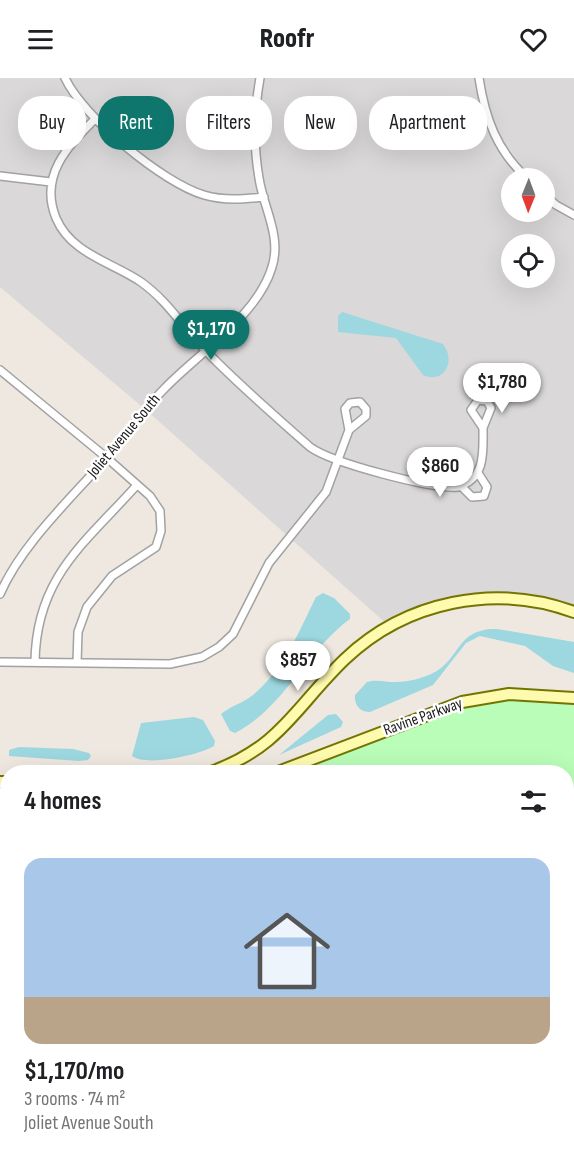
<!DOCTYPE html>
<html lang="en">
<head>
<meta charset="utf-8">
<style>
  :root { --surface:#fff; --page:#f2f2f2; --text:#202124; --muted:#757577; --line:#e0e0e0; --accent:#0f766e }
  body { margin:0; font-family:"Sofia Sans Condensed",sans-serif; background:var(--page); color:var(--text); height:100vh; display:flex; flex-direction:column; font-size:22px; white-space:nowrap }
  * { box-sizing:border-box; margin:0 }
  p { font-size:20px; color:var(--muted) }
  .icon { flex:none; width:33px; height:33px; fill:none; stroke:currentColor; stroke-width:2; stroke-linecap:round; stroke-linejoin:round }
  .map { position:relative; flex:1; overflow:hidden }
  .panel { position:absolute; left:0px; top:687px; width:574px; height:404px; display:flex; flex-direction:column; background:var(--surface); border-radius:24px 24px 0 0; box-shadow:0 6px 24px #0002 }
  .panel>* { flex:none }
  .top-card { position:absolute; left:18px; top:18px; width:538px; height:54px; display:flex; gap:12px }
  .needle { width:39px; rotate:181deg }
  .fabs { position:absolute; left:501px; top:90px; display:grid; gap:12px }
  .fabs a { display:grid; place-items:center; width:54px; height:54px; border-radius:50%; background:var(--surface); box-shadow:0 6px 24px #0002; font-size:30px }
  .price { position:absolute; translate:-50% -51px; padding:0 14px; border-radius:21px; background:#fff; color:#222; font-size:20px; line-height:39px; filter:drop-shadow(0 2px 3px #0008) }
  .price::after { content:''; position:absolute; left:50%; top:36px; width:18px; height:14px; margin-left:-9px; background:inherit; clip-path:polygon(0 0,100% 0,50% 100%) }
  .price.on { background:var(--accent); color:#fff }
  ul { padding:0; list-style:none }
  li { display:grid; align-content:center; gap:12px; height:318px; padding:0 24px }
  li+li { border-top:2px solid var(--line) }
  li span { display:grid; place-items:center; height:186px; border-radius:18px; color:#555 }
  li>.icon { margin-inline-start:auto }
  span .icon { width:108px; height:108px; fill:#fffc; stroke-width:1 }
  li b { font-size:26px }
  h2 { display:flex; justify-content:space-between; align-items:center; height:72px; padding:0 24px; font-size:26px }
  .tag { padding:0 21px; border-radius:24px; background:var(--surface); box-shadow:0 6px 24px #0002; font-size:21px; line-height:54px }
  .tag.on { background:var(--accent); color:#fff }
  header { display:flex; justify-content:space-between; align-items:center; height:78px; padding:0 24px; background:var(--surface); font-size:27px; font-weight:800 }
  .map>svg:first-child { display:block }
  .residential { fill:#dad8d8; fill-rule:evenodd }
  .park { fill:#b9fdb8 }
  .water { fill:#9dd7df }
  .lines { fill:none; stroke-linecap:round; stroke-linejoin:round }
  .street-casing { stroke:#a2a2a2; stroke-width:10 }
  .secondary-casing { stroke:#747500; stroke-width:14 }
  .street { stroke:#fff; stroke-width:7 }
  .secondary { stroke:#fefaae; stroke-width:10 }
  .labels { text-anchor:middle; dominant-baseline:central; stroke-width:5; stroke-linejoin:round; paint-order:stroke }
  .street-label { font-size:16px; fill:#1b1b1b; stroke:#fff }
</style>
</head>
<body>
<header><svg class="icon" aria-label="menu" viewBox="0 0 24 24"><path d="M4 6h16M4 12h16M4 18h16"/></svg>Roofr<svg class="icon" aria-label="heart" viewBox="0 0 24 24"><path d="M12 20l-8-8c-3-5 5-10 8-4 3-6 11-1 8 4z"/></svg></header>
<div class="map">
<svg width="574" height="1090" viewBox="0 0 574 1090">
  <rect width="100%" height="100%" fill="#eee8e0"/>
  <path class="residential" d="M0,0H574V534L480,521L389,548L146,332L0,209ZM512,100H544V134H512ZM512,166H544V200H512Z"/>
  <path class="park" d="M503,621L574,624V885L567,888V694H289L459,629Z
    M0,724H8V1083H127V1090H0Z"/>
  <path class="water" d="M342,234L443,266C456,282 445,307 423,297L396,260L338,254V238Z
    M323,515L334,520L350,536V541C306,573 284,630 235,655L230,653L221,636C231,628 243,625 253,617C285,590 298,555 316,519Z
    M497,551L574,564V595L553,588L525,568L480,558L466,565L433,607L370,634C360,634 354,627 355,617L367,604C377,601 385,604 395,604C407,604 420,601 431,596C461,583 455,550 497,551Z
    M336,636L343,644L341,649L279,677L328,637Z
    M194,639L203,642L215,663L214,668C199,677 147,689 132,678L141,645Z
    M19,669L73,671L89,675L91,678L88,682L79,683L9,678V672Z"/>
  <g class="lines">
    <defs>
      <path id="street" d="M65,0C83,39 163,105 204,117C224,123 244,121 264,119
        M479,0C485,40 497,73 527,100
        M94,42C67,69 39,98 56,140C71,176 112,184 141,204C168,223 184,251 207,274C239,307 275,338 310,369C332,385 431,411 458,409C486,400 483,375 483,350
        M0,98L51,104
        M544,117L556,127L574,137
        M0,292L107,380L150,418L160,433L161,453L156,469L112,498L87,529L78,554L77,585
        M478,322L487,323L491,330L483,350L471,332Z
        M360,324L366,331V338L349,352L345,331L350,325Z
        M461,408L472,419L484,418L487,409L478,395
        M0,516C22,465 73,419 109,377C128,355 144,331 165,310C199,275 258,237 272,189C282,158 263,129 259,100C253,66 254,34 260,0
        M0,584L170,586L202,579L219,569L233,556L269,485L326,414L349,352
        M35,584C36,499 85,465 137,407
        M567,937L574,935
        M567,1040H574
        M246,1090L252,1083
        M514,1090V1083"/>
      <path id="secondary" d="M211,694C281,669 296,628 345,581C406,523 495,505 574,534
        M278,694L462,624L509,616L574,620
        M0,704H8
        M0,718H8"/>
    </defs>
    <use href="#street" class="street-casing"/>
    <use href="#secondary" class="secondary-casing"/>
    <use href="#street" class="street"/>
    <use href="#secondary" class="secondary"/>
  </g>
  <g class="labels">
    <g class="street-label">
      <text transform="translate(124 358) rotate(-50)">Joliet Avenue South</text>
      <text transform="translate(423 639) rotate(-20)">Ravine Parkway</text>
    </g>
  </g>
</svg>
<div class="fabs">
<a><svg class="needle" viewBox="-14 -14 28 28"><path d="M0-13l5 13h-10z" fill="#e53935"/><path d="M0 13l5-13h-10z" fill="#757577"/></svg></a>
<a><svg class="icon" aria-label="locate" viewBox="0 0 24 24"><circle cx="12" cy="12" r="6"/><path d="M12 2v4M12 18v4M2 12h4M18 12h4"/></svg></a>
</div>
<b class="price on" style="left:211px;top:283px">$1,170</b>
<b class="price" style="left:502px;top:336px">$1,780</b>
<b class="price" style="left:440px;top:420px">$860</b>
<b class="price" style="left:298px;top:614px">$857</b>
<div class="top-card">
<a class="tag">Buy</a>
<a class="tag on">Rent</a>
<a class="tag">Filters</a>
<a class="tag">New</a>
<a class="tag">Apartment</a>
</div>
<section class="panel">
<h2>4 homes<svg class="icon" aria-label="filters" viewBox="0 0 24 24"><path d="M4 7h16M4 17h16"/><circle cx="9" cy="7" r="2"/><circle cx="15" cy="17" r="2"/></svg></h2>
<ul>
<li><span style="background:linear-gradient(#a9c7e8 75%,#b9a48a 0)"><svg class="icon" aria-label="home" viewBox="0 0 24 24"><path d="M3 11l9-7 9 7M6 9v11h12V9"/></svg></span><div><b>$1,170/mo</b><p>3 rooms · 74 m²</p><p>Joliet Avenue South</p></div></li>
</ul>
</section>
</div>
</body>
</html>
